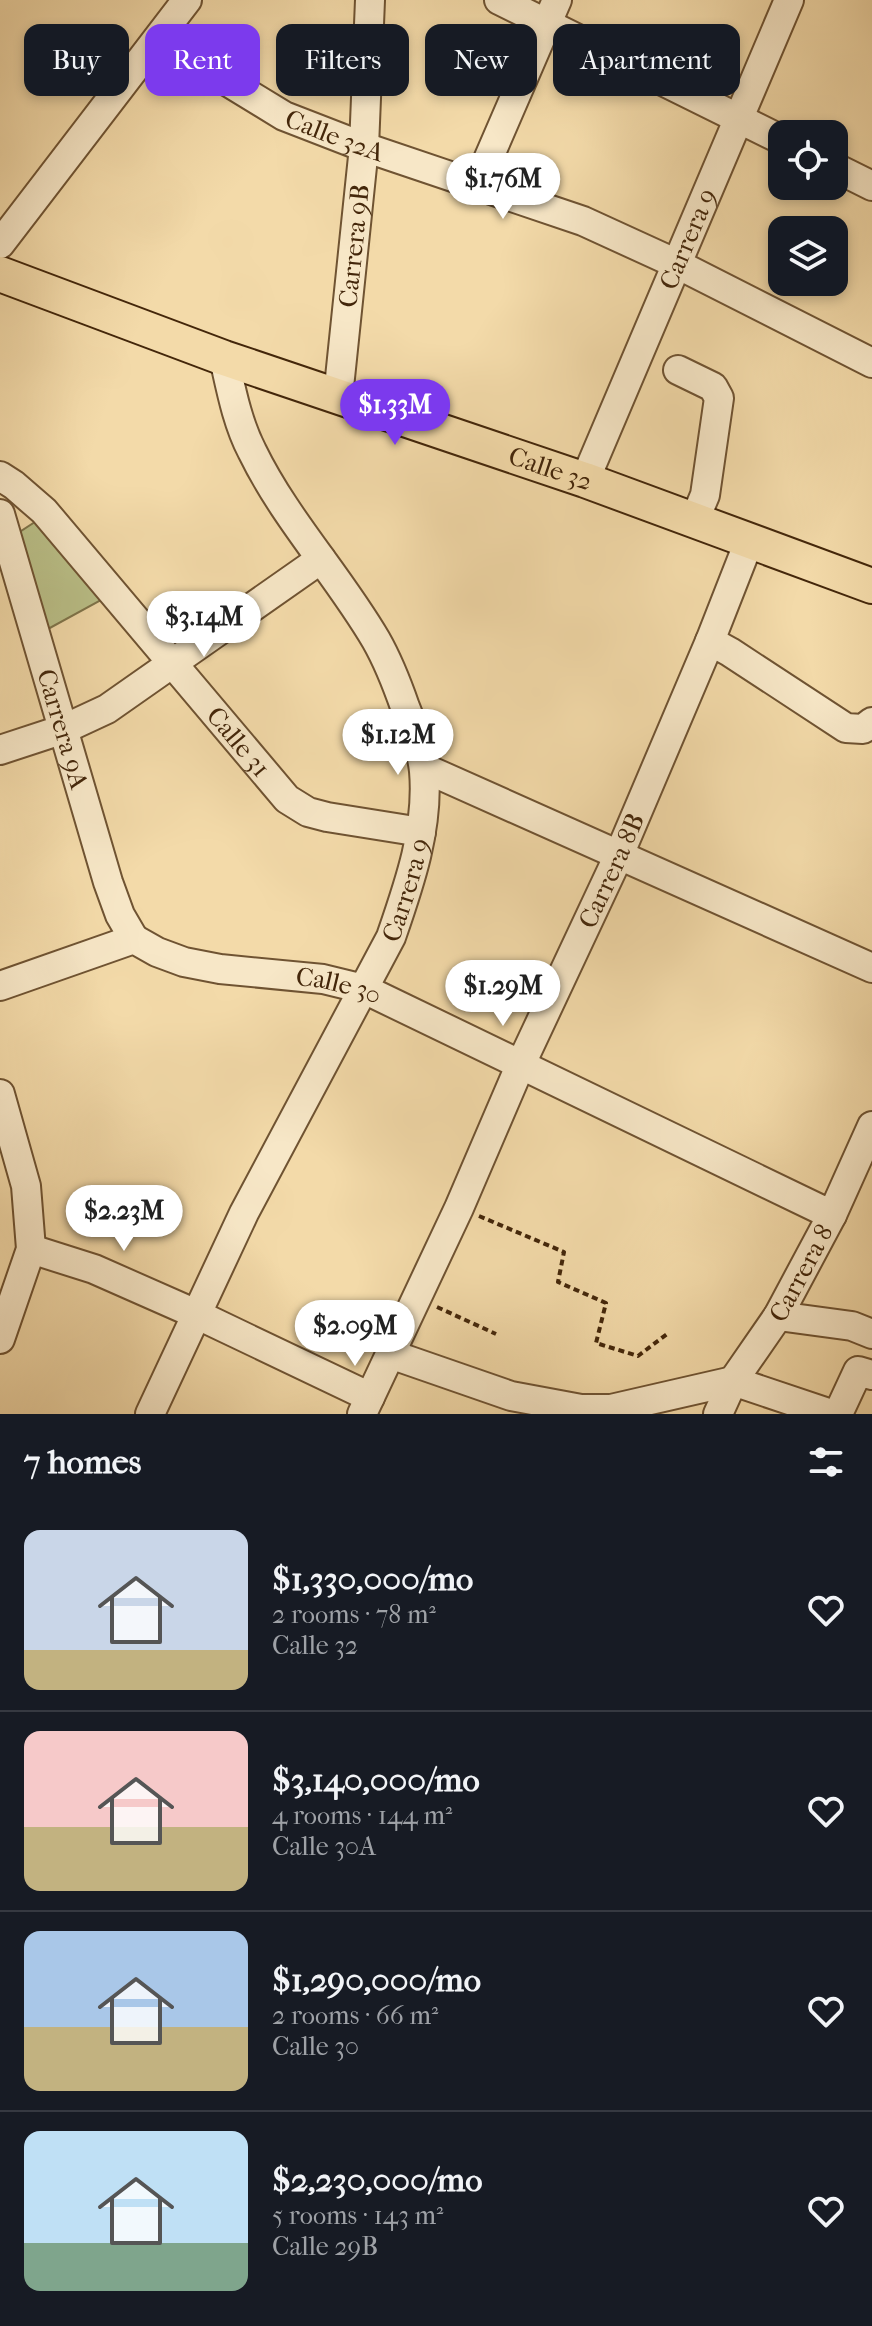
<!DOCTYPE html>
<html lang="en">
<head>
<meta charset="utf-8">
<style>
  :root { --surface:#171b24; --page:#20242c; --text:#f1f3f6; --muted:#9ea1a6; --line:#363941; --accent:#7c3aed }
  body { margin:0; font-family:"IM FELL French Canon",serif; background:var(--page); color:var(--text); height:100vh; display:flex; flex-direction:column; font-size:30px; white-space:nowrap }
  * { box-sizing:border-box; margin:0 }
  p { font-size:26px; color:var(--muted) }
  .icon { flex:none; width:44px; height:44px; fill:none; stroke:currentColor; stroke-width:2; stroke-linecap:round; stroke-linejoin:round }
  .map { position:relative; height:1414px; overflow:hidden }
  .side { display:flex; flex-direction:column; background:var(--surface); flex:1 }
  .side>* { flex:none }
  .top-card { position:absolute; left:24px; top:24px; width:824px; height:72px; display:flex; gap:16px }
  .fabs { position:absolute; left:768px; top:120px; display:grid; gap:16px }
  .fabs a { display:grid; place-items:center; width:80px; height:80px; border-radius:16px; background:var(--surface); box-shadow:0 4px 12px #0003; font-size:40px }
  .price { position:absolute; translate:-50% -68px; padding:0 18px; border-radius:28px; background:#fff; color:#222; font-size:26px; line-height:52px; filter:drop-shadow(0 2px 4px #0008) }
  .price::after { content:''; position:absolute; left:50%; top:48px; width:24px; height:18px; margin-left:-12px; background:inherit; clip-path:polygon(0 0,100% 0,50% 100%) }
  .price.selected { background:var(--accent); color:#fff }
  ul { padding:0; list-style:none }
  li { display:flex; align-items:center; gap:24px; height:200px; padding:0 24px }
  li+li { border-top:2px solid var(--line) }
  li span { display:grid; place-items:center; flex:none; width:224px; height:160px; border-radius:16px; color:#555 }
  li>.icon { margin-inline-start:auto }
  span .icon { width:96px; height:96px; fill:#fffc; stroke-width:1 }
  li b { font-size:34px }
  h2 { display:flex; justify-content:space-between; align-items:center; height:96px; padding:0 24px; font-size:34px }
  .pill { padding:0 28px; border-radius:16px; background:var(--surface); box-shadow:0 4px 12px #0003; font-size:28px; line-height:72px }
  .pill.selected { background:var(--accent); color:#fff }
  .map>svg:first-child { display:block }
  .green { fill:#bac088; stroke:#7e7349; stroke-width:2 }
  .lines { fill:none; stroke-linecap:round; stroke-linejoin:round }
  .minor-casing { stroke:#6f5332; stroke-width:32 }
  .major-casing { stroke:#43260a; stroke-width:38 }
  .path { stroke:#43260a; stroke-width:4; stroke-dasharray:6 4; stroke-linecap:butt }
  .minor { stroke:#f7e7c7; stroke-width:28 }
  .major { stroke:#f3daa9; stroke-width:34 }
  .labels { text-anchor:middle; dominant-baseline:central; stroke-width:6; stroke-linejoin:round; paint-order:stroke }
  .street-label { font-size:26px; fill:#43260a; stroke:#f7e7c7 }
</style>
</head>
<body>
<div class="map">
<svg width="872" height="1414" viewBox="0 0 872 1414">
  <rect width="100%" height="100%" fill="#f3daa9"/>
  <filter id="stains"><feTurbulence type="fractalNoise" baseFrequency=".0025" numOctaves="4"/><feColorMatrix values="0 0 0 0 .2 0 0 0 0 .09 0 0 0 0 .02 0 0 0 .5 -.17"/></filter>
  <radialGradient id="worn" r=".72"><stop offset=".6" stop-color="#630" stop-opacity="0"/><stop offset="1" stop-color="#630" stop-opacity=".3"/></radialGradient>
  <path class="green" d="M41,518L103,599L48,629L12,537Z"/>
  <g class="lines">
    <defs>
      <g id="minor">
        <path d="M499,0L782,140"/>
        <path id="s1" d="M158,39L284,116L364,147L583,221L677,264L872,363"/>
        <path d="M834,167L872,186"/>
        <path d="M477,185L557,0"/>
        <path d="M0,244L187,0"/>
        <path d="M678,370L713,387L719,398L705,495L695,519"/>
        <path id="s2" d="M338,397L364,147L370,0"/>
        <path id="s3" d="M0,476L14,485L44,511L287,799L308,812L327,817L421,832"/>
        <path id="s4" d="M585,480L789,0"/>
        <path id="s5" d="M0,514L108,882L120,915L134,939"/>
        <path d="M710,641L730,652L846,728L863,729L872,722"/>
        <path d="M0,750L64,729L107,709L321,559"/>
        <path d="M424,768L872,968"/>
        <path id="s6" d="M0,986L134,939L157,952L184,962L220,969L323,979L364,989L832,1215"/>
        <path d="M0,1094L26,1186L31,1249L0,1339"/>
        <path d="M31,1249L94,1269L196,1314L370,1397"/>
        <path d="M778,1316L852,1326L872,1334"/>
        <path d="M390,1354L511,1396L581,1409H611L733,1381"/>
        <path d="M733,1381L831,1414"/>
        <path id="s7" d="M150,1414L244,1213L391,937C409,885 429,828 424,771C422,750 413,727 405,707C397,684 388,661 376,640C338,575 285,519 252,451C237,422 231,389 224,358"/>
        <path id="s8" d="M362,1414L459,1208L520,1066L619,855L710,641L750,539"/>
        <path id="s9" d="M718,1414L733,1381L778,1316L832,1215L872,1126"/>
        <path d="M838,1414L858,1371L872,1375"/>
      </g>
      <g id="major">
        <path id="s10" d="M0,274L224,358L585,480L872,586"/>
      </g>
    </defs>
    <use href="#minor" class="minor-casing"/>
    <use href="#major" class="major-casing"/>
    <path class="path" d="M479,1216L564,1252L558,1282L606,1303L596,1343L638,1356L667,1334
      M437,1307L496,1334"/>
    <use href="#minor" class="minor"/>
    <use href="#major" class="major"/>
  </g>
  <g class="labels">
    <g class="street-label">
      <text stroke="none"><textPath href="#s1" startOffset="202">Calle 32A</textPath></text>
      <text stroke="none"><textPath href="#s4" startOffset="262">Carrera 9</textPath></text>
      <text stroke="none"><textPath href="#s2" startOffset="152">Carrera 9B</textPath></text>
      <text stroke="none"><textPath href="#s10" startOffset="584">Calle 32</textPath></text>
      <text stroke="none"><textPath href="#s5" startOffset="224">Carrera 9A</textPath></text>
      <text stroke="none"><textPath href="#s3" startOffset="358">Calle 31</textPath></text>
      <text stroke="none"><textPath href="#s8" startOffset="598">Carrera 8B</textPath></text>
      <text stroke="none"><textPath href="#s7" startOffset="584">Carrera 9</textPath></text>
      <text stroke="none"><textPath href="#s6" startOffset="354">Calle 30</textPath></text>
      <text stroke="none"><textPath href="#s9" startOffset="164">Carrera 8</textPath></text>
    </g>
  </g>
  <rect width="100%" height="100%" filter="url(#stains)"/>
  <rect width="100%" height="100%" fill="url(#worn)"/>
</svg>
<div class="fabs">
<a><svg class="icon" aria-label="locate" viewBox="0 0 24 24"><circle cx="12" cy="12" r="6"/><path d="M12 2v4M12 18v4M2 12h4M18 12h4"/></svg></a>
<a><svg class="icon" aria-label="layers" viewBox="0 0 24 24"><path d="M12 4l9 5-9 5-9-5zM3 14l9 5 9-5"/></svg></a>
</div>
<b class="price" style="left:503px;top:221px">$1.76M</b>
<b class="price selected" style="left:395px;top:447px">$1.33M</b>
<b class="price" style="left:204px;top:659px">$3.14M</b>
<b class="price" style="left:398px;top:777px">$1.12M</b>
<b class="price" style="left:503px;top:1028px">$1.29M</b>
<b class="price" style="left:124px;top:1253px">$2.23M</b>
<b class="price" style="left:355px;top:1368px">$2.09M</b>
<div class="top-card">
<a class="pill">Buy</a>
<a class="pill selected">Rent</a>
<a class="pill">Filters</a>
<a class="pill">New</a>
<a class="pill">Apartment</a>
</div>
</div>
<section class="side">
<h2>7 homes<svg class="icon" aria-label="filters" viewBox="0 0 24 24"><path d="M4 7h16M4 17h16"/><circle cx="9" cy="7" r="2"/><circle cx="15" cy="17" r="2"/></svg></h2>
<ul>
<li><span style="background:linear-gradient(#c9d6e8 75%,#c2b280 0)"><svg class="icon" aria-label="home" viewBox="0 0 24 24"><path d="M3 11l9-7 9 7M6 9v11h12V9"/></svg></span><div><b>$1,330,000/mo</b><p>2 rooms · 78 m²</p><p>Calle 32</p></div><svg class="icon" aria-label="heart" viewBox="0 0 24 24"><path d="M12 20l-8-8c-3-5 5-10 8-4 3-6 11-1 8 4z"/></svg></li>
<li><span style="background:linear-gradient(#f6c9c9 60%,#c2b280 0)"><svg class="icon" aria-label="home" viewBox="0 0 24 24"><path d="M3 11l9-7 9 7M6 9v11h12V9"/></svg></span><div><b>$3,140,000/mo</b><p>4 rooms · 144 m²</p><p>Calle 30A</p></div><svg class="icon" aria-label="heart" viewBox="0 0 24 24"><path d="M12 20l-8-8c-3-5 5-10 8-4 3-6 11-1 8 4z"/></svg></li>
<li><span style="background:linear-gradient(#a9c7e8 60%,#c2b280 0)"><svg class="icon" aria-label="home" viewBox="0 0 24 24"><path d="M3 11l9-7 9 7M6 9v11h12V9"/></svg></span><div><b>$1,290,000/mo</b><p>2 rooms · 66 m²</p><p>Calle 30</p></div><svg class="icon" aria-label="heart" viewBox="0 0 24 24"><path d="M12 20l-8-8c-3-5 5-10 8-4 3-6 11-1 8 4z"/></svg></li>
<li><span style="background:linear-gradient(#bfe0f5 70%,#7fa58c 0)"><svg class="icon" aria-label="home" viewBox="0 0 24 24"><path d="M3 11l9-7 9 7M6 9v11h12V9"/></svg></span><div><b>$2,230,000/mo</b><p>5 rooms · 143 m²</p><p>Calle 29B</p></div><svg class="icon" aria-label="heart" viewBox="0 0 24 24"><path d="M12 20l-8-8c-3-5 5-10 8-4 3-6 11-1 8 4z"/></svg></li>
</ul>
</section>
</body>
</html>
